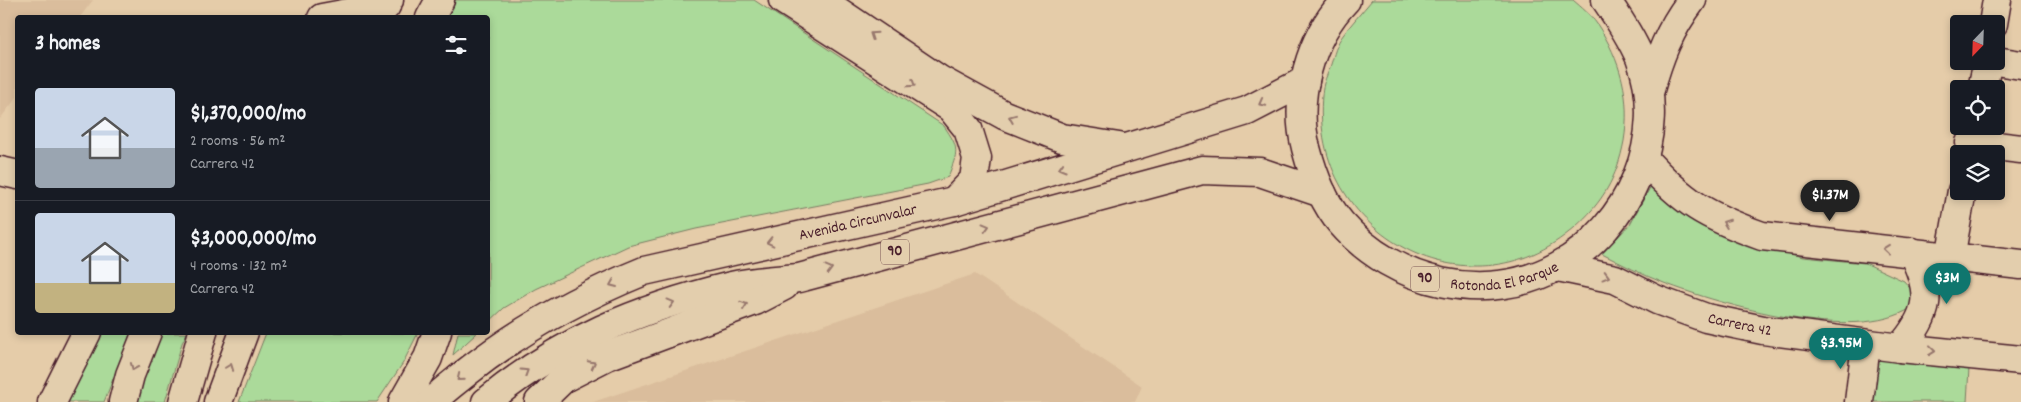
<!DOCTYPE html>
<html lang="en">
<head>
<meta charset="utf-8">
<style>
  :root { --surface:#171b24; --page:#242831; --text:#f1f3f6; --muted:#9ea1a6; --line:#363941; --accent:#0f766e }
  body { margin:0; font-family:Dekko,sans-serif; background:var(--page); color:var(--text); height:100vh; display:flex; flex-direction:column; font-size:19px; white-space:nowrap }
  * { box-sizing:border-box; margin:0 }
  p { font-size:16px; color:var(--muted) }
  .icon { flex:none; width:28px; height:28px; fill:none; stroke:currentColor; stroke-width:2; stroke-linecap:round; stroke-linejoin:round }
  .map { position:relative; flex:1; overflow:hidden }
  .drawer { position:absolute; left:15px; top:15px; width:475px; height:320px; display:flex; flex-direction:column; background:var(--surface); border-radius:5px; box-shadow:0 2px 8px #0003 }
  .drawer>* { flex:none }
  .needle { width:32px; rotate:203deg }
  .tools { position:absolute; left:1950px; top:15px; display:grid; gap:10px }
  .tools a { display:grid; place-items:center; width:55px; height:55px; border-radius:5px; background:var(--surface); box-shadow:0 2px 8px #0003; font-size:25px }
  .price { position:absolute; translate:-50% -42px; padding:0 11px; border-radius:18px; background:var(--accent); color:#fff; font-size:16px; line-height:32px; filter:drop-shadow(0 1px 2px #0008) }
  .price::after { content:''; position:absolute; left:50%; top:30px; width:15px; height:11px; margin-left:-8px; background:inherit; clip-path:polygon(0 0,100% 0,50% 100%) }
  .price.current { background:#222; color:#fff }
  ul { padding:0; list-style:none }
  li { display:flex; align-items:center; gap:15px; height:125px; padding:0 20px }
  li+li { border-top:1px solid var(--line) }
  li span { display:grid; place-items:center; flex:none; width:140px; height:100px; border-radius:5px; color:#555 }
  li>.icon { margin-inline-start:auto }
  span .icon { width:60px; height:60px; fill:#fffc; stroke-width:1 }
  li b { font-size:21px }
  h2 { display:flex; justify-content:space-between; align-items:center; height:60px; padding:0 20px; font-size:21px }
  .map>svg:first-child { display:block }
  .built { fill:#dabd9c }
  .green { fill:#abda9a; stroke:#7a7c62 }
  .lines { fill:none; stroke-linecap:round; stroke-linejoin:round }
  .minor-casing { stroke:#4a1f2b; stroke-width:31 }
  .highway-casing { stroke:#4a1f2b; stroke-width:31 }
  .minor { stroke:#e3cead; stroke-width:28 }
  .highway { stroke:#e3cead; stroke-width:28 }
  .oneway { stroke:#96766c }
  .labels { text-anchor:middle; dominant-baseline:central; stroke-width:5; stroke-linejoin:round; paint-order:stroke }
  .shield { fill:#e3cead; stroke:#785452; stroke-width:1 }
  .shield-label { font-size:15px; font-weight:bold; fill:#4a1f2b }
  .street-label { font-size:16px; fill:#4a1f2b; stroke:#e3cead }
</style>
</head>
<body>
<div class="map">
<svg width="2021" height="402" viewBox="0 0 2021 402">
  <rect width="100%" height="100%" fill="#e5cca9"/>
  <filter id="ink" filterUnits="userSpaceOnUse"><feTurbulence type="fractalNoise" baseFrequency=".02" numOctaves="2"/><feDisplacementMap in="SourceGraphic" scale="10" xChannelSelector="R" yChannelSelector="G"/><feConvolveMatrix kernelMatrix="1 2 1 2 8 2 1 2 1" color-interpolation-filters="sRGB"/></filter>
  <g filter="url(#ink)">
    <path class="built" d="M0,0H93L80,17L18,18L17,97L0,119Z
      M975,274L1142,386L1135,402H593Z"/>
    <path class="green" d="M452,0H754L944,126C960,149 958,151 948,177L928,184L696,229L628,246L536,289L504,308L488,323V18H441Z
      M1372,0H1573C1581,7 1591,15 1597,24C1621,60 1631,99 1624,141C1617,178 1602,203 1575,227C1467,323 1303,229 1323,87C1324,82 1327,75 1329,70C1333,60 1335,47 1341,38C1350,25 1362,12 1372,0Z
      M1652,184L1694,222L1746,243L1803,257L1865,263L1904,281L1913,292L1911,308C1855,344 1722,305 1664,283C1643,275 1622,264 1602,254L1630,224Z
      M103,333H131L104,402H61Z
      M157,333H187L182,343L165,402H132Z
      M266,333V332L418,333L403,363L377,402H239Z
      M458,333H477L453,355Z
      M1875,358L1969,368L1967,402H1871Z"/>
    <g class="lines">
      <defs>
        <g id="minor">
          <path d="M322,18L386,6"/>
          <path d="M1993,24L1997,0"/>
          <path d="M1996,61L2021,65"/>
          <path d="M1982,89L1988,61"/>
          <path d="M1970,143L2021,149"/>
          <path d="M1644,159C1684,203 1706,216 1762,236L2021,265"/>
          <path d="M0,171L18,175"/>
          <path d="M1950,258L1962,191"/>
          <path id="s1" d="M1558,267L1615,279L1657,300L1706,318L1763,330L1900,348L2021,360"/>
          <path d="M1900,348C1930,314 1933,293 1912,252"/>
          <path d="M52,402L87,332"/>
          <path d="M1859,402L1866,344"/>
        </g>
        <g id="highway">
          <path d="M783,0L951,108L968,129L977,158L974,180L954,201"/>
          <path d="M821,0L940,80L1004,115L1062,138L1119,147"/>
          <path id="s2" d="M1346,0C1310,37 1293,98 1306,148C1313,175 1323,202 1341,223C1394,284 1486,306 1558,266C1629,228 1670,136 1640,58C1631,37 1619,19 1606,0"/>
          <path d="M377,18L389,0"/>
          <path d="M430,18L440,0"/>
          <path d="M1649,93C1659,57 1669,30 1692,0"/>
          <path d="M123,402L130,375L147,332"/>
          <path d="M183,402L203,332"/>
          <path d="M218,402L244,332"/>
          <path d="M403,402L428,358L437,332"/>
          <path id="s3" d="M432,402C442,391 455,382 467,372C521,329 580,297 644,271L954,201L1247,111L1305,81"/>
          <path d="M486,402C560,341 639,308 731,286C753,281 777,280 799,278L1202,170L1260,172L1322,193"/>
          <path d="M539,402L564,378L607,356L755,301L784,286"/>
        </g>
      </defs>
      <use href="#minor" class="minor-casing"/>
      <use href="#highway" class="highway-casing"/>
      <use href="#minor" class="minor"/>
      <use href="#highway" class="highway"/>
    </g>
    <defs><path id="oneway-chevron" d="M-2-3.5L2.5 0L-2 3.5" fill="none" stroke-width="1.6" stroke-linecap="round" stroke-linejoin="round" transform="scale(1.25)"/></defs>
    <g class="oneway">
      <use href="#oneway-chevron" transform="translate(873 35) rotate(-146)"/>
      <use href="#oneway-chevron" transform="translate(912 84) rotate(33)"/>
      <use href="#oneway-chevron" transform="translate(1262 103) rotate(152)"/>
      <use href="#oneway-chevron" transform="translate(1012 118) rotate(-158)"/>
      <use href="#oneway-chevron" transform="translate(1062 168) rotate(163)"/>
      <use href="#oneway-chevron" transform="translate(1726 223) rotate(-159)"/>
      <use href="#oneway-chevron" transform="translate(986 227) rotate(-15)"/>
      <use href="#oneway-chevron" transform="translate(770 242) rotate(167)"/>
      <use href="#oneway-chevron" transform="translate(1886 249) rotate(-174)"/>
      <use href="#oneway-chevron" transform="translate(829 269) rotate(-15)"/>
      <use href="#oneway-chevron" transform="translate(1606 276) rotate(15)"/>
      <use href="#oneway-chevron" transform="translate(613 284) rotate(157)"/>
      <use href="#oneway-chevron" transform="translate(671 303) rotate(-15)"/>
      <use href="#oneway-chevron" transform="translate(744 305) rotate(-19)"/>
      <use href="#oneway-chevron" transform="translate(1932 351) rotate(6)"/>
      <use href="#oneway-chevron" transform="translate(592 364) rotate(-27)"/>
      <use href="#oneway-chevron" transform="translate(134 367) rotate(112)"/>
      <use href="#oneway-chevron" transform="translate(230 367) rotate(-69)"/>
      <use href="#oneway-chevron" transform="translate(525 372) rotate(-32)"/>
      <use href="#oneway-chevron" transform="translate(460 378) rotate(141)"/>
    </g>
  </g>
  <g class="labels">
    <g class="shield">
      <rect x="881" y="239.5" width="28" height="25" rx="4"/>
      <rect x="1411" y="266.5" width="28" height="25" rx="4"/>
    </g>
    <g class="shield-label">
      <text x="895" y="252">90</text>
      <text x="1425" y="279">90</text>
    </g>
    <g class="street-label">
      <text stroke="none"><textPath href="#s3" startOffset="470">Avenida Circunvalar</textPath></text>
      <text stroke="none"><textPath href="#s2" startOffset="426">Rotonda El Parque</textPath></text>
      <text stroke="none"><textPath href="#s1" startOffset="192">Carrera 42</textPath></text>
    </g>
  </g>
</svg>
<div class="tools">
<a><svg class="needle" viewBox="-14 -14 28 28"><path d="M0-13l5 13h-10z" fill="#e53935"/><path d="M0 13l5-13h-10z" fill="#9ea1a6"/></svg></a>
<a><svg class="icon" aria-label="locate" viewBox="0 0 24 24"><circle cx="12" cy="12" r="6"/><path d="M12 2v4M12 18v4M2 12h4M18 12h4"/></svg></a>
<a><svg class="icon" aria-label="layers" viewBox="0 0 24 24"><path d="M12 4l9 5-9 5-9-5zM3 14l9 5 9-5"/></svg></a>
</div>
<b class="price current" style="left:1830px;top:222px">$1.37M</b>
<b class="price" style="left:1947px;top:305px">$3M</b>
<b class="price" style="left:1841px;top:370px">$3.95M</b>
<section class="drawer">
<h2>3 homes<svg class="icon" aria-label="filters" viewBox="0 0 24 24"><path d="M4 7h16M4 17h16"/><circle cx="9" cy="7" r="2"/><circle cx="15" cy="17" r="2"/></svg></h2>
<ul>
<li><span style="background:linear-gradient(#c9d6e8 60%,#9aa5b1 0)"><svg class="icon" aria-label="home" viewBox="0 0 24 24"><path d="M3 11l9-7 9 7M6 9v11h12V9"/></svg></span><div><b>$1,370,000/mo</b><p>2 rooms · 56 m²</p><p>Carrera 42</p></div></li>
<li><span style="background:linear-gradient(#c9d6e8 70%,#c2b280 0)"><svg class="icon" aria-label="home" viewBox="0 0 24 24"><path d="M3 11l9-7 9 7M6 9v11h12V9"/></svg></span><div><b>$3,000,000/mo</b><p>4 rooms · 132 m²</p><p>Carrera 42</p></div></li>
</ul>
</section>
</div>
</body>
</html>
